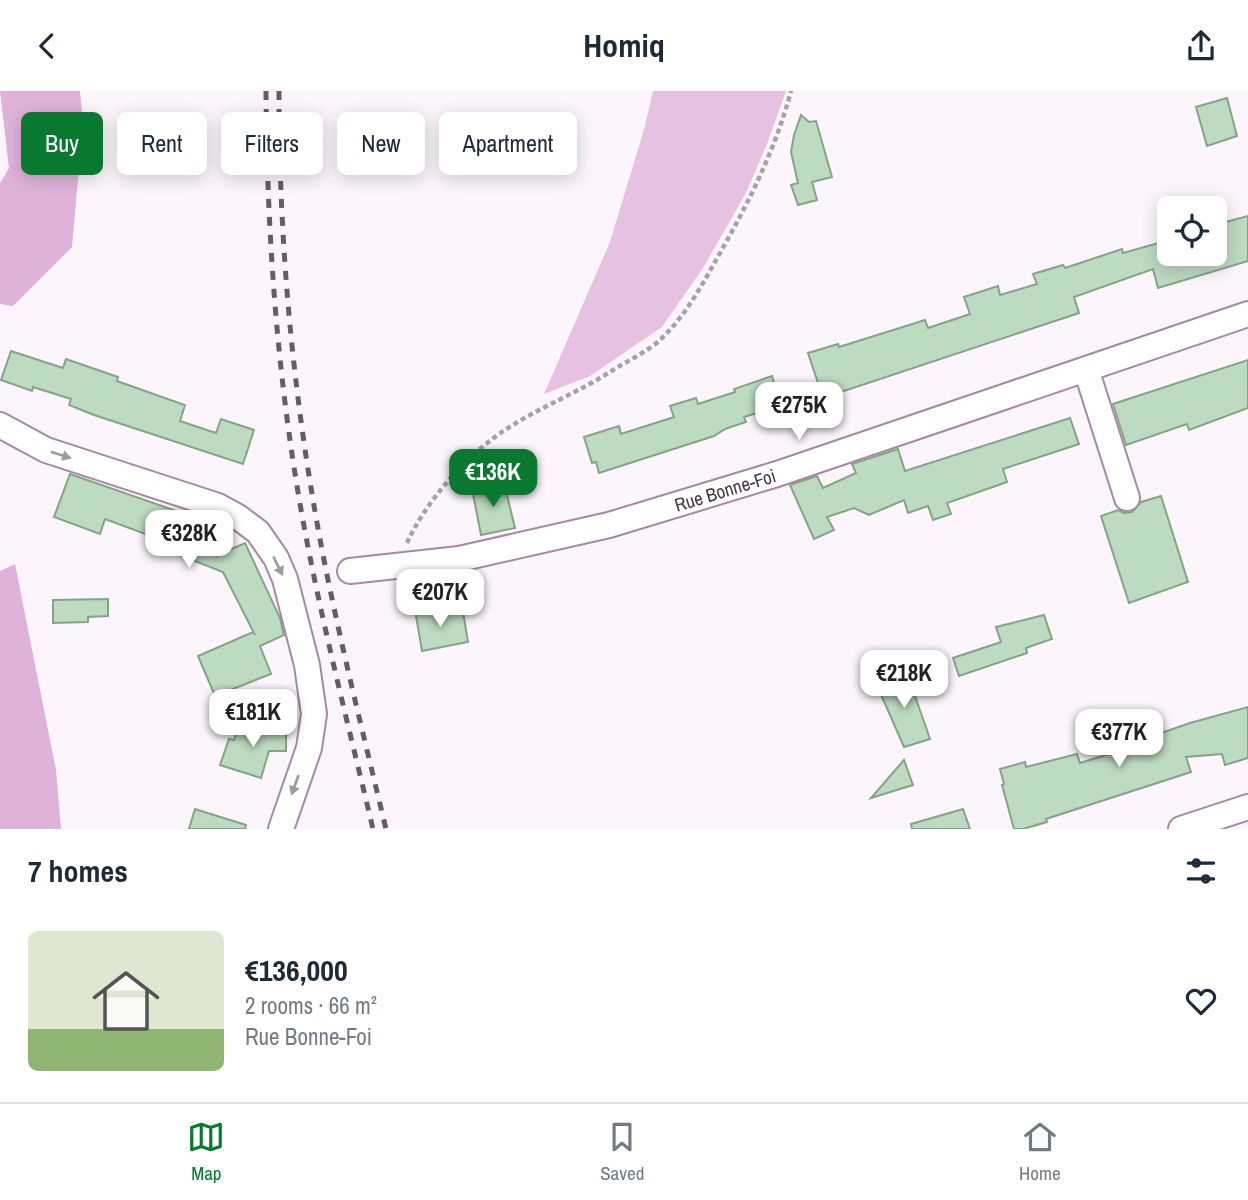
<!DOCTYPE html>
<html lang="en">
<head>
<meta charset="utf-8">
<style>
  :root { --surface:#fff; --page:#f6f6f7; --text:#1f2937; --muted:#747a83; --line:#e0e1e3; --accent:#08792f }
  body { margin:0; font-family:"Archivo Narrow",sans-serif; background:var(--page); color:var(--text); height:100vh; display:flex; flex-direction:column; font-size:26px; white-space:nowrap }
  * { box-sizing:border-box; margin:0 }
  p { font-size:23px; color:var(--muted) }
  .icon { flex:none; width:38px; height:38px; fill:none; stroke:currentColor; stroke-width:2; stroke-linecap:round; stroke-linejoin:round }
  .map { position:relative; height:738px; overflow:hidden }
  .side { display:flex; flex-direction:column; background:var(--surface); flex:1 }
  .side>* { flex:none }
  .top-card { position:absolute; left:21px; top:21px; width:700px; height:63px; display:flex; gap:14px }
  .fabs { position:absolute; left:1157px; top:105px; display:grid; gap:14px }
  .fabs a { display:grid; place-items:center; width:70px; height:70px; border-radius:10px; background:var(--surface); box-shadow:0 4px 18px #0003; font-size:35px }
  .price { position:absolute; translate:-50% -60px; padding:0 16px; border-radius:14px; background:#fff; color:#222; font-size:23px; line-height:46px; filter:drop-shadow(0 2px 4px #0008) }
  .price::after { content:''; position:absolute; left:50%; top:42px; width:21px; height:16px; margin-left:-10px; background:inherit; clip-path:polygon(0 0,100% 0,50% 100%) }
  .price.on { background:var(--accent); color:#fff }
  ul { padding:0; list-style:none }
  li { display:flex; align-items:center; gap:21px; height:175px; padding:0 28px }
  li span { display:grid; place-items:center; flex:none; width:196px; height:140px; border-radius:10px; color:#555 }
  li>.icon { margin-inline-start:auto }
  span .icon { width:84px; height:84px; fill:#fffc; stroke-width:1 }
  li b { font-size:30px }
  h2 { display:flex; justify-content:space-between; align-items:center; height:84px; padding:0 28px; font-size:30px }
  .tag { padding:0 24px; border-radius:10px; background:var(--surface); box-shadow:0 4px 18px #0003; font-size:24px; line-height:63px }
  .tag.on { background:var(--accent); color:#fff }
  header { display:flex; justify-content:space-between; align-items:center; height:91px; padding:0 28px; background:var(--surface); font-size:32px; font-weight:700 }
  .tabs { display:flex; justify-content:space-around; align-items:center; height:98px; border-top:2px solid var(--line); background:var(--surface); font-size:19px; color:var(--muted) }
  .tabs a { display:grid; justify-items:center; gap:4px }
  .tabs .on { color:var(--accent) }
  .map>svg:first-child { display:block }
  .green { fill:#e6c1e2 }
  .forest { fill:#dfb2da }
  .building { fill:#bddbc0; stroke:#86a389; stroke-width:2 }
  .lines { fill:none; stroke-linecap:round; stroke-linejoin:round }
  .minor-casing { stroke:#a589a2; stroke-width:28 }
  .path { stroke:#a9a1a8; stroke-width:4.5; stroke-dasharray:5 3.5; stroke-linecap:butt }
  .minor { stroke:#fff; stroke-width:24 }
  .rail { stroke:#675c66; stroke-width:5; stroke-dasharray:9 9; stroke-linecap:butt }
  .oneway { fill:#a19ba0 }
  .labels { text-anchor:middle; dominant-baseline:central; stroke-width:5; stroke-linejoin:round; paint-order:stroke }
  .street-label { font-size:19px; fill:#433741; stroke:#fff }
</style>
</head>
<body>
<header><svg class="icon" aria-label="back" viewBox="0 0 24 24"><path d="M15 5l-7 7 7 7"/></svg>Homiq<svg class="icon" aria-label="share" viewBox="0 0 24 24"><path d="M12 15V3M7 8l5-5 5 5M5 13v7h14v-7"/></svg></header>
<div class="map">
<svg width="1248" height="738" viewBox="0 0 1248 738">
  <rect width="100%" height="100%" fill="#fcf6fc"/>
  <path class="green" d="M653,0H786L767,53L746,102L703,177L662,236L590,285L544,303L610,151L645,35Z"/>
  <path class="forest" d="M0,0H80L83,31L72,156L13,215L0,213V92L9,77Z
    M15,473L56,679L61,738H0V480Z"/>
  <path class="building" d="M1227,7L1237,45L1207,55L1196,16Z
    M801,24L809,31L816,30L832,86L812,91L817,109L798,114L791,94L798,92L791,61L794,44Z
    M1248,125V170L1158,197L1153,178L1074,206L1079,222L823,307L808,262L838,253L839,256L925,229L928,237L970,223L964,206L998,195L1000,204L1037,193L1033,183L1063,174L1065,177L1122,158L1123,162L1169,149V163H1214V134Z
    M11,260L63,277L66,268L118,286L117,290L185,314L180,330L216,342L221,328L254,339L243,373L94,324L69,314L71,308L33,296L32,300L1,289Z
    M1248,269V317L1189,339L1187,333L1126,354L1113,313Z
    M772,285L781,315L744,326L746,331L725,338L714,345L599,382L596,371L592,372L584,346L619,335L621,343L674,326L670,315L696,307L698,313L735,301L734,298Z
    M1070,327L1079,353L1003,378L1007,391L947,412L951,423L933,429L928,415L908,422L904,409L869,424L854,417L827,426L834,439L814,448L790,394L817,385L823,397L856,382L852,373L898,358L905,380Z
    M70,383L228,438L218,464L245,452L280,527L284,544L260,555L271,583L215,605L198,565L253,541L255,544L223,481L159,456L160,455L149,451L151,445L105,428L100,443L54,426Z
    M504,392L515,437L481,444L472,398Z
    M1161,405L1188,491L1129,512L1101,425L1118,419L1124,422L1132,421L1141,411Z
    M108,508V525L88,526V531L53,532V509Z
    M436,515L438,525L463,521L468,551L422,560L415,519Z
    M1044,524L1052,548L1026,557L1027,562L959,585L953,567L1001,551L996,536Z
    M907,582L930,648L904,656L876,592Z
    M1248,616V667L1225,674L1222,663L1186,666L1191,681L1046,728L1047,731L1023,738H1014L1002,694L1004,693L1000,678L1025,671L1026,676L1077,663L1080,672L1148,651L1147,647L1190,632Z
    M239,634H258V637H286V660H269L261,687L220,674L229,648L234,649Z
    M904,669L913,694L871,707Z
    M195,718L246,734L245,738H189Z
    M963,718L970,738H912L911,733Z"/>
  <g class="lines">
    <defs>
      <path id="minor" d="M1086,278L1127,407
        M0,334L46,359L218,415L238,426L258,441L276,467L285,488L307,574L314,623L309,657L281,738
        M350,480L459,468L609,434L777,383L1248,223
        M1181,738L1248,716"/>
    </defs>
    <use href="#minor" class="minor-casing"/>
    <path class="path" d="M407,452C425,412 465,366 502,341C537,317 578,302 613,279C629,269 649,260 662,247C685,225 701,196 716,169C747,115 775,60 791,0"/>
    <use href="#minor" class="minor"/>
    <path class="rail" d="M266,0C267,136 276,272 299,407C318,518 347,628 373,738
      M279,0C279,159 294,318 325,474C343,563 365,650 386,738"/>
  </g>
  <defs><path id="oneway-solid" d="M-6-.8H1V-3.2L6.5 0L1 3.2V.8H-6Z" transform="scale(1.75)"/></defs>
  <g class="oneway">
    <use href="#oneway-solid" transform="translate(61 364) rotate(18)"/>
    <use href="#oneway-solid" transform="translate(278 475) rotate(64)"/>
    <use href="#oneway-solid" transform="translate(295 694) rotate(110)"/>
  </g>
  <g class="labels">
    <g class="street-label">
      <text transform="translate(725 399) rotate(-17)">Rue Bonne-Foi</text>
    </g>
  </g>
</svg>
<div class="fabs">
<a><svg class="icon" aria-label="locate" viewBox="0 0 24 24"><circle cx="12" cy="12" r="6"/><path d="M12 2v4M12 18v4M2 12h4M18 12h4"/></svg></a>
</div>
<b class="price" style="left:799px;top:351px">€275K</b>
<b class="price on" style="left:493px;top:418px">€136K</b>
<b class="price" style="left:189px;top:479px">€328K</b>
<b class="price" style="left:440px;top:538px">€207K</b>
<b class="price" style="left:904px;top:619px">€218K</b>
<b class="price" style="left:253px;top:658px">€181K</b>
<b class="price" style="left:1119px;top:678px">€377K</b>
<div class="top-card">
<a class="tag on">Buy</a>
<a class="tag">Rent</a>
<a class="tag">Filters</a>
<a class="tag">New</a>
<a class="tag">Apartment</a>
</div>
</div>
<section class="side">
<h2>7 homes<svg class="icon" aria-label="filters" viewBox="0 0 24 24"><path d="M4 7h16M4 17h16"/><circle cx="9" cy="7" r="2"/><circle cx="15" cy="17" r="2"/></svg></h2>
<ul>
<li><span style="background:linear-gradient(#dfe7d0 70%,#8fb573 0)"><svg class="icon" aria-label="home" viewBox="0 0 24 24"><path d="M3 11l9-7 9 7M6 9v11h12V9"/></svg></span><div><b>€136,000</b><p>2 rooms · 66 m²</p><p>Rue Bonne-Foi</p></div><svg class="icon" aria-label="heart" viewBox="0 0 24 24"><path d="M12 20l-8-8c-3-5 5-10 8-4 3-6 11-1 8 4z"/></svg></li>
</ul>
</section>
<nav class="tabs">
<a class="on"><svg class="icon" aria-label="map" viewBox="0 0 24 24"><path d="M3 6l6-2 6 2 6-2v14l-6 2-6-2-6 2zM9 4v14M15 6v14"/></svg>Map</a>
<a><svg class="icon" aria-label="saved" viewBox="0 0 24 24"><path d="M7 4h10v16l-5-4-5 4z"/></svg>Saved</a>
<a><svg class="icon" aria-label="home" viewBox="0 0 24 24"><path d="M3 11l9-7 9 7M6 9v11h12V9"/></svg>Home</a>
</nav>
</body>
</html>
